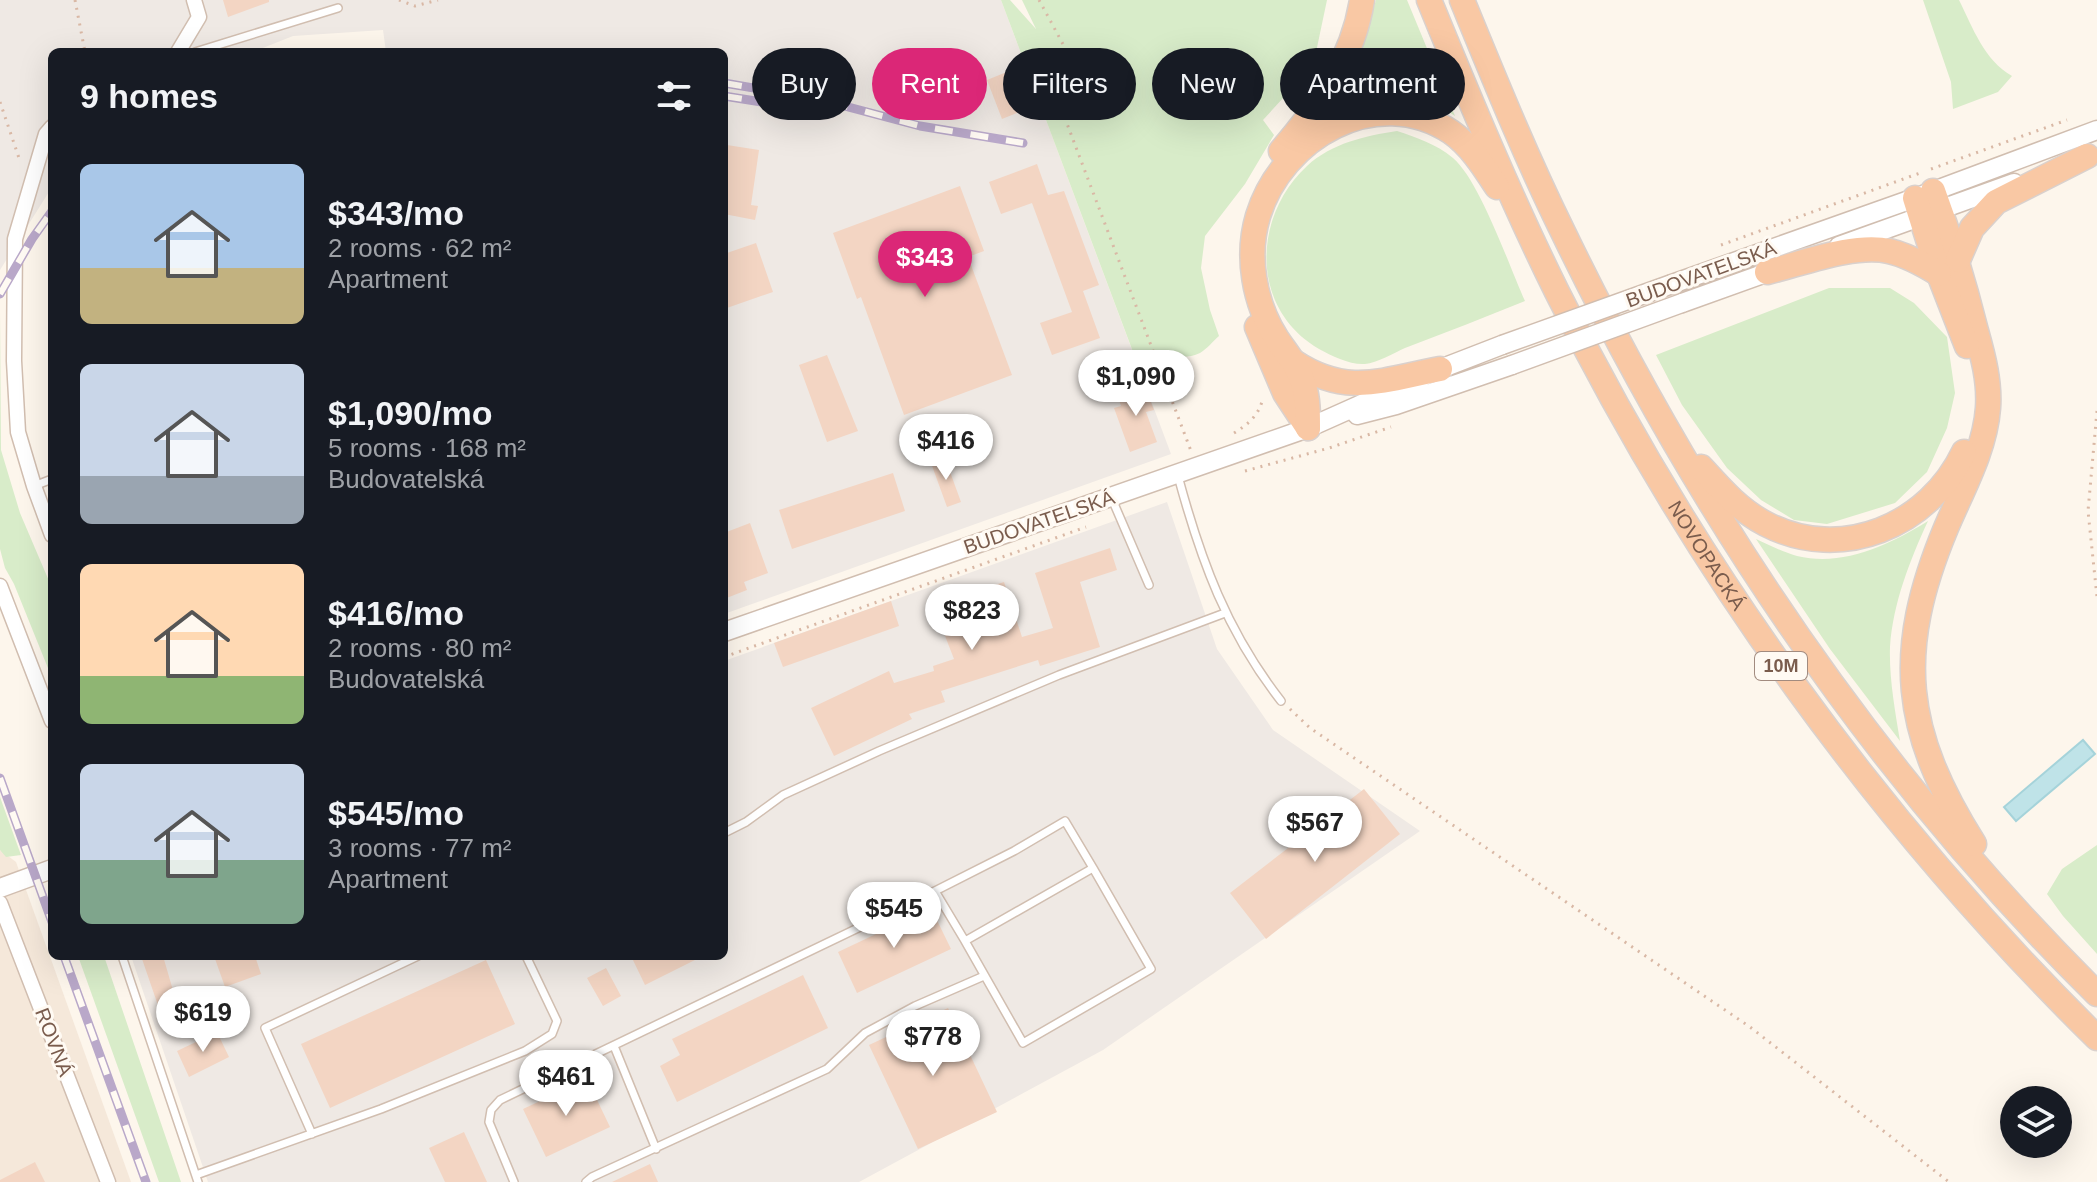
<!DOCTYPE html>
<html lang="en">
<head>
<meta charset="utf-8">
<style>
  :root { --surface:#171b24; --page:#242831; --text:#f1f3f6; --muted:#9ea1a6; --accent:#db2777 }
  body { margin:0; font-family:Arial,sans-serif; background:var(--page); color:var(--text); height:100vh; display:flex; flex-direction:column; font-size:30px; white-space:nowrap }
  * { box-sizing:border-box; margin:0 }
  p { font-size:26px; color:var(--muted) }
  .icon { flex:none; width:44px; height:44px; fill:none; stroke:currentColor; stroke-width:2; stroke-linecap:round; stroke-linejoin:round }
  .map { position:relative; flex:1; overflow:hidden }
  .side { position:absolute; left:48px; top:48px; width:680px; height:912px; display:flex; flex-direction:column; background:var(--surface); border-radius:12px; box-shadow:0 8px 32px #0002 }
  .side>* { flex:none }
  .hud { position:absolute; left:752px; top:48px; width:760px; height:72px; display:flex; gap:16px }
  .buttons { position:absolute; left:2000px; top:1086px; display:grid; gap:16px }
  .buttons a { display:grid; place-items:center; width:72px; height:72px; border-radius:50%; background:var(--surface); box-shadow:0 8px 32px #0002; font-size:40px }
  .price { position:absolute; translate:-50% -68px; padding:0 18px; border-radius:28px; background:#fff; color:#222; font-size:26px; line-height:52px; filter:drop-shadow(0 2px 4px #0008) }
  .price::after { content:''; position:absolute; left:50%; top:48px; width:24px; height:18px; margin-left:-12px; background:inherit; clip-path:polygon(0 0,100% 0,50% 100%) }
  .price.selected { background:var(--accent); color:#fff }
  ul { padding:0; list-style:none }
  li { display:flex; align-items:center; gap:24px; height:200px; padding:0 32px }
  li span { display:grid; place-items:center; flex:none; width:224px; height:160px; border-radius:12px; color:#555 }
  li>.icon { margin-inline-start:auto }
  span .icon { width:96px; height:96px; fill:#fffc; stroke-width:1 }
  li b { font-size:34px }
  h2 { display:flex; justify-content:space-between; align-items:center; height:96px; padding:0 32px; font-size:34px }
  .pill { padding:0 28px; border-radius:36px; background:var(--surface); box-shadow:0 8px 32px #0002; font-size:28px; line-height:72px }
  .pill.selected { background:var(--accent); color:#fff }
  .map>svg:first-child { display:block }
  .residential { fill:#f5e8da }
  .industrial { fill:#efe9e4 }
  .green { fill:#d8ecc9 }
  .water { fill:#bfe3e8; stroke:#a5d3da; stroke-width:2 }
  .building { fill:#f3d5c3 }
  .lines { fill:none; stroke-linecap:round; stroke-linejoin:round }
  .service-casing { stroke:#d1beb0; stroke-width:10 }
  .minor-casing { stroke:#d1beb0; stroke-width:17 }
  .tertiary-casing { stroke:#d1beb0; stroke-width:21 }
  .trunk-casing { stroke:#dad1cd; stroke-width:27 }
  .path { stroke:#d9b8a5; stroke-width:3; stroke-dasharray:2 6; stroke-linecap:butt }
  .service { stroke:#fff; stroke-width:7 }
  .minor { stroke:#fff; stroke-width:14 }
  .tertiary { stroke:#fff; stroke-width:18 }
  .trunk { stroke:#f9c8a4; stroke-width:24 }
  .rail-casing { stroke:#b9a8c9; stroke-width:9 }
  .rail { stroke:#fffaf3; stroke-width:6; stroke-dasharray:18; stroke-linecap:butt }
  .tertiary-bridge-casing { stroke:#d1beb0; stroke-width:21; stroke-linecap:butt }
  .tertiary-bridge { stroke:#fff; stroke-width:18 }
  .labels { text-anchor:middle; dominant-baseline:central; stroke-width:6; stroke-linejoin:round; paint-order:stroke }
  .shield { fill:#fffaf3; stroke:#a28b7f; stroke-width:2 }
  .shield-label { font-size:18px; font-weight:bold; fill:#7a5c4d }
  .street-label { font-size:20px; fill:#7a5c4d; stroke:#fffaf3 }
</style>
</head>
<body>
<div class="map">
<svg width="2097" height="1182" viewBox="0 0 2097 1182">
  <rect width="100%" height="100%" fill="#fdf6ec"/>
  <path class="residential" d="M0,850L16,862L131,1182H0Z"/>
  <path class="industrial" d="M0,0H1001L1171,454L724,614V52H386L383,30L293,36L253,52H52V187L0,270Z
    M1167,502L1217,649L1273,730L1420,831L1103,1050L859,1182H208L131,956H724V661Z"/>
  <path class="green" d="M1001,0H1010L1036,29L1022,0H1327L1315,57L1296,84L1263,120L1274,135L1245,184L1205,236L1201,268L1210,310L1219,336C1213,341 1207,349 1200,353C1179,364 1158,345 1139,368Z
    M1376,0H1407L1455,116C1431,98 1396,88 1366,95C1354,98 1342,105 1331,109L1361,50Z
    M1923,0H1959C1973,28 1984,60 2012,76L1998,92L1953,109L1951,82Z
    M1397,131C1418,138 1436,144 1453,158C1480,181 1509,266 1525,301C1485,317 1445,333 1405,348C1394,353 1377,363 1365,364C1350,365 1332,356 1319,349C1250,309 1252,217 1307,166C1332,143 1365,136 1397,131Z
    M1829,288H1890L1914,303L1947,337L1955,393L1947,428L1927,472L1895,503L1827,524L1794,520L1761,500L1727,468L1682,405L1656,355Z
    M0,311L1,450L20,513L52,588V678L14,584L5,568L0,549Z
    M1928,521C1910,560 1893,603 1890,647C1889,678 1895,710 1900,741L1830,649L1756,539C1769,545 1783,552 1797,556C1844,567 1889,545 1928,521Z
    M0,797L21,855L6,857L0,850Z
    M2097,845V954L2063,916L2047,894L2062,869Z
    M78,956H104L181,1182H159Z"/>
  <path class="water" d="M2083,740L2095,754L2016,821L2004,807Z"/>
  <path class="building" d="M223,0H269V2L228,17Z
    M771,57L830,65L827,82L769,74Z
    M1014,69L1031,107L1002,119L987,80Z
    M727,145L759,150L751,205L758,206L755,220L724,214V167Z
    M1037,164L1048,195L1064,191L1099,285L1083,291L1100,338L1052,355L1040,323L1072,312L1032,203L1001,214L989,182Z
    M960,186L984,251L968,257L1012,375L904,415L861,297L857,299L833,233Z
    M756,243L773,292L724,309V254Z
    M827,355L858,431L827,442L799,365Z
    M1144,384L1154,410L1146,412L1157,442L1130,452L1114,408L1121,406L1117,394Z
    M945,458L961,502L947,507L931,463Z
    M893,473L905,511L792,549L779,510Z
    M750,523L768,573L744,582L747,590L724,599V533Z
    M1110,548L1117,570L1080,582L1100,647L1040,666L1038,660L941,691L945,702L909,714L912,719L834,756L811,708L889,671L894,683L934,671L933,666L954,659L933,605L1004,582L1022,637L1053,628L1035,573Z
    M891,601L899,626L783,667L774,643Z
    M1364,789L1400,834L1266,939L1230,893Z
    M931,908L951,949L857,993L838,952Z
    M141,956H163L179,1011L162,1017Z
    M214,956H255L261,974L225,987Z
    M631,956H703L645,985Z
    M486,960L515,1024L330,1108L301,1044Z
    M606,968L621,996L603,1006L587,978Z
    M803,975L828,1028L677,1102L660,1066L680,1055L672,1039Z
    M948,1008L997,1112L918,1149L869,1045Z
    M217,1032L229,1057L189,1077L177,1051Z
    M587,1079L610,1127L546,1157L523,1109Z
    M464,1132L487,1182H445L429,1148Z
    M35,1162L45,1182H0V1180Z
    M650,1164L658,1182H612Z"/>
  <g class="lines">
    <defs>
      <path id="service" d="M195,52L338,8
        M1178,476C1201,561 1227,632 1281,701
        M34,486L52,479
        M1112,499L1149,585
        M724,833L746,822L783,795L879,751L1059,675L1225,613
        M1093,868L1151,969L1023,1043L965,941Z
        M935,891L965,941
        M122,956L198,1182
        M614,1046L656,1149
        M312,1134L265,1028L418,956
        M196,1175L381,1109L525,1051L552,1034L557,1021L526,956
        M514,1182L489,1122L491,1110L500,1100L935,891L1014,851L1065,821L1093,868
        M586,1182L592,1177L827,1069L865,1033L915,1006L984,976"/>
      <path id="minor" d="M178,52L199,17L194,0
        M52,127L46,134L15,239L14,361L18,432L34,486L52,535
        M0,586L52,721
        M0,903L108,1182"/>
      <path id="tertiary" d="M1839,246L2014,183
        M1672,284L1915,198L2097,130
        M1682,303L1777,269
        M1357,415L1396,405L1512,365
        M724,632L1308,428L1440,369L1502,345
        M0,888L52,869"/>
      <g id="trunk">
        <path id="s1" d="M1429,0C1469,98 1510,197 1557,292C1694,568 1878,822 2097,1038"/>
        <path d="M1462,0C1494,78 1526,157 1563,232C1699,513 1875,774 2097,994"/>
        <path d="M1281,151C1319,107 1353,59 1362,0"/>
        <path d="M1933,191C1950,237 1964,283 1976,331C1983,356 1990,382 1988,408C1985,450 1962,490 1946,528C1894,653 1903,731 1974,844"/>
        <path d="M1915,198L1939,274L1967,346"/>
        <path d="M1958,260L1972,228L1996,202L2087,156"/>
        <path d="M1767,272C1801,264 1854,243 1889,251C1907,255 1923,264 1939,274"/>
        <path d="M1257,327L1285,393L1308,428"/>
        <path d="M1294,362C1347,397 1383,380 1440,369"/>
        <path d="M1308,428C1308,414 1308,399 1304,386C1299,367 1287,354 1277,339C1254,303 1246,256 1258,216C1282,137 1376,83 1451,132C1471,146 1484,167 1497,187"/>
        <path d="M1701,467C1721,489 1739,510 1766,524C1841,563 1929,526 1964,452"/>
      </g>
    </defs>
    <use href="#service" class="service-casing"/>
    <use href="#minor" class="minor-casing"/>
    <use href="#tertiary" class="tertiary-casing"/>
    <use href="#trunk" class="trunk-casing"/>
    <path class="path" d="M75,0L85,52
      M399,0L415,6L438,0
      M1039,0L1076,68L1066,121L1191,451
      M0,102L20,161
      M1931,169L2067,120
      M1721,245L1920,173
      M2097,411L2088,511L2097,597
      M1234,433C1249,424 1260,414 1263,397
      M1245,471L1329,448L1391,427
      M724,657L1086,527
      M1290,709L1310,728L1750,1027L1949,1182"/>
    <use href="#service" class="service"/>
    <use href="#minor" class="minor"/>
    <use href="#tertiary" class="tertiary"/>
    <use href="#trunk" class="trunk"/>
    <defs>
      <path id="rail" d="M724,83L818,99L920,126L1023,143
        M724,96L825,112
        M0,294L32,239L52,211
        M0,778L52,922
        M64,956L146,1182"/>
    </defs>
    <use href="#rail" class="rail-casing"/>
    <use href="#rail" class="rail"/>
    <defs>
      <path id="tertiary-bridge" d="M1502,345L1672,284
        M1512,365L1682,303"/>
    </defs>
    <use href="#tertiary-bridge" class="tertiary-bridge-casing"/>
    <use href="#tertiary-bridge" class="tertiary-bridge"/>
  </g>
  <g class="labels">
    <rect class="shield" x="1755" y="652" width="52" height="28" rx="6"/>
    <g class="shield-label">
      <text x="1781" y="666">10M</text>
    </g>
    <g class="street-label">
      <text transform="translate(1701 274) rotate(-20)">BUDOVATELSKÁ</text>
      <text transform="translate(1039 522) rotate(-19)">BUDOVATELSKÁ</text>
      <text stroke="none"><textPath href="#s1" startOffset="622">NOVOPACKÁ</textPath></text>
      <text transform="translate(54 1042) rotate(69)">ROVNÁ</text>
    </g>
  </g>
</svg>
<div class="buttons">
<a><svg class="icon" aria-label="layers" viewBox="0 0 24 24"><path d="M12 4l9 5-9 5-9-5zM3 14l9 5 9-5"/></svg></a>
</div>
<b class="price selected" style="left:925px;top:299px">$343</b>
<b class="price" style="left:1136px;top:418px">$1,090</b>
<b class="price" style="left:946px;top:482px">$416</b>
<b class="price" style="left:972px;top:652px">$823</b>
<b class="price" style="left:1315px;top:864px">$567</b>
<b class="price" style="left:894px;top:950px">$545</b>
<b class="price" style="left:203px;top:1054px">$619</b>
<b class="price" style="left:933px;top:1078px">$778</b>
<b class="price" style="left:566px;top:1118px">$461</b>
<div class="hud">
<a class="pill">Buy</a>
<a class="pill selected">Rent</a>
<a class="pill">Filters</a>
<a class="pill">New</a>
<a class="pill">Apartment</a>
</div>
<section class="side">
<h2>9 homes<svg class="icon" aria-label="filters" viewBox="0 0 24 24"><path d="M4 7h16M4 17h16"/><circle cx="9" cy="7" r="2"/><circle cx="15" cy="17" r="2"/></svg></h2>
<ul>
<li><span style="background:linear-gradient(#a9c7e8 65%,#c2b280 0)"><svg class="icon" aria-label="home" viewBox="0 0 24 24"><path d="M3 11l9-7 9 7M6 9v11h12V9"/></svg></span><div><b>$343/mo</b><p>2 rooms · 62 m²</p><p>Apartment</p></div></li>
<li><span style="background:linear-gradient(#c9d6e8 70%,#9aa5b1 0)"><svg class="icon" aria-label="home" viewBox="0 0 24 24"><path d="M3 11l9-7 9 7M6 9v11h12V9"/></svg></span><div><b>$1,090/mo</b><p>5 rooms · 168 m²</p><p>Budovatelská</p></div></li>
<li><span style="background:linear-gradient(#ffd9b3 70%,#8fb573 0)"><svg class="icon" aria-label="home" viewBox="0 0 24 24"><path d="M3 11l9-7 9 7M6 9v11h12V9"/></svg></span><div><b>$416/mo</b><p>2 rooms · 80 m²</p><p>Budovatelská</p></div></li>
<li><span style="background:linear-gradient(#c9d6e8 60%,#7fa58c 0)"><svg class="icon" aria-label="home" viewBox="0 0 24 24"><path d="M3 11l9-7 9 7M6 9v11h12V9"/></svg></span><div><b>$545/mo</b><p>3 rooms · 77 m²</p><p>Apartment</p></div></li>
</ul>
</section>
</div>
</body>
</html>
